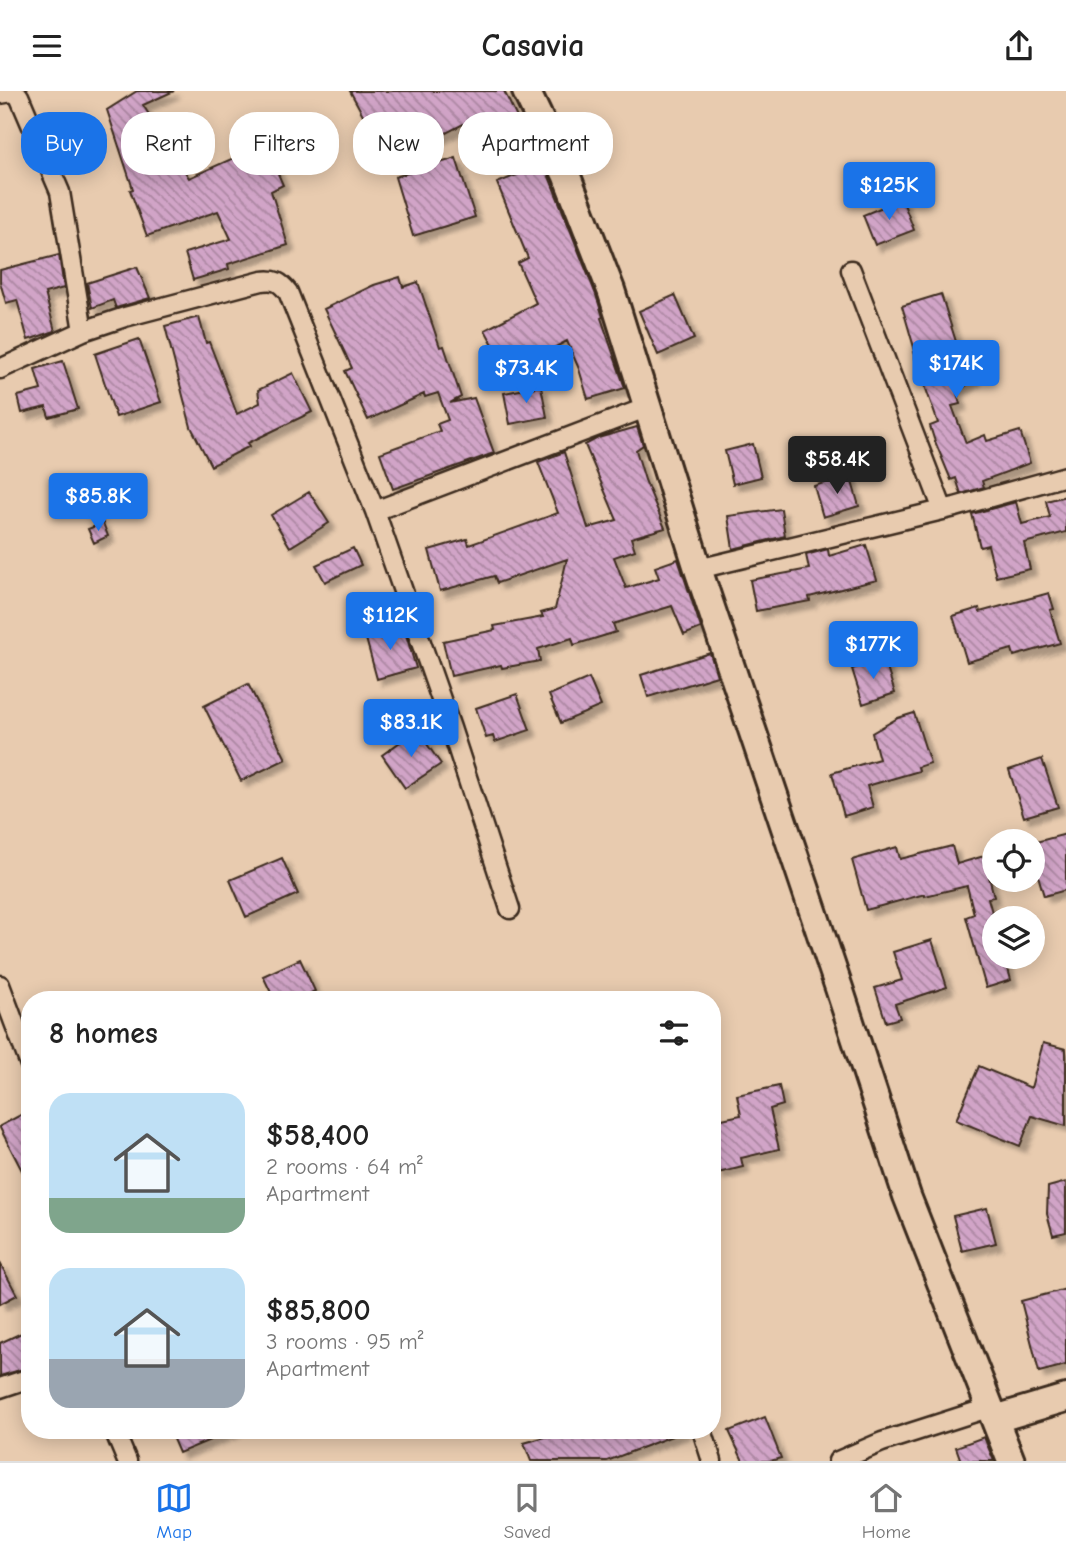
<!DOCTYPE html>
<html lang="en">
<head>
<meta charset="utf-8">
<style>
  :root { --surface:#fff; --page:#f6f6f6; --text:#222; --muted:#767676; --line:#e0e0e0; --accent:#1a73e8 }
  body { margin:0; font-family:"Comic Neue",sans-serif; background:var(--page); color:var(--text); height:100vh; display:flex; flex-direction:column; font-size:26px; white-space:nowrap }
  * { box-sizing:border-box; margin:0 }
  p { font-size:23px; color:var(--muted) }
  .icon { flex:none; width:38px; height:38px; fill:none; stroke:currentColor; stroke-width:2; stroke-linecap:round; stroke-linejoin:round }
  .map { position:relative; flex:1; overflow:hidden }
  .side { position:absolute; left:21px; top:900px; width:700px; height:448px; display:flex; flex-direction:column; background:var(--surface); border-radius:28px; box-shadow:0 4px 18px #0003 }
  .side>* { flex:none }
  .hud { position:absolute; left:21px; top:21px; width:700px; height:63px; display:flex; gap:14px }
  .buttons { position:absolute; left:982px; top:738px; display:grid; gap:14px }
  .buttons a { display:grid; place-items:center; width:63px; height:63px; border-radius:50%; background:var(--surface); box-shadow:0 4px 18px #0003; font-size:35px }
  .price { position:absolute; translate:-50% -60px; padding:0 16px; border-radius:7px; background:var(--accent); color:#fff; font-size:23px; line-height:46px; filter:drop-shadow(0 2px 4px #0008) }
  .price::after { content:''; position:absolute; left:50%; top:42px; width:21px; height:16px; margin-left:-10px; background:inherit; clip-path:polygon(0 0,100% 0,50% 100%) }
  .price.selected { background:#222; color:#fff }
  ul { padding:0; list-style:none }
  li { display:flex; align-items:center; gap:21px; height:175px; padding:0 28px }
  li span { display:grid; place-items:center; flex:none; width:196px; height:140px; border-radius:21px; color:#555 }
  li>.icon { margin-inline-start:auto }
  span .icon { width:84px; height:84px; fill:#fffc; stroke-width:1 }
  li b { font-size:30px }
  h2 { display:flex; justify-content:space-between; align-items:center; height:84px; padding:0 28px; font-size:30px }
  .chip { padding:0 24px; border-radius:28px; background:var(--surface); box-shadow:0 4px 18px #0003; font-size:24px; line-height:63px }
  .chip.selected { background:var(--accent); color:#fff }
  header { display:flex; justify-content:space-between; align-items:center; height:91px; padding:0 28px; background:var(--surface); font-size:32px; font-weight:700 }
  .menu { display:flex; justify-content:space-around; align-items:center; height:98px; border-top:2px solid var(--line); background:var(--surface); font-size:19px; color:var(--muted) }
  .menu a { display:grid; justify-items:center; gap:4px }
  .menu .selected { color:var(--accent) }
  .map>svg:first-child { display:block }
  .building { fill:url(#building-back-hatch); stroke:#3b2a1e; stroke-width:2; filter:url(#shadow) }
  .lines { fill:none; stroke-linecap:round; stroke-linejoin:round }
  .street-casing { stroke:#3b2a1e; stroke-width:23 }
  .secondary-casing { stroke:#3b2a1e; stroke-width:32 }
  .street { stroke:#e8cbaf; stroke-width:18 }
  .secondary { stroke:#e8cbaf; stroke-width:26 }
</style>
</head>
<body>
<header><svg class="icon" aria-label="menu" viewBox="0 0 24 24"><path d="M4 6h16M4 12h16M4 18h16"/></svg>Casavia<svg class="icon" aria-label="share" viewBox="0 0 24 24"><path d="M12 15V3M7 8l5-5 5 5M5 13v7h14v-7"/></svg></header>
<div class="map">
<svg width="1066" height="1370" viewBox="0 0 1066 1370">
  <defs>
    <pattern id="building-back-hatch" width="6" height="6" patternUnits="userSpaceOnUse" patternTransform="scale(1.75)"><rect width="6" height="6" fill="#d1a4c7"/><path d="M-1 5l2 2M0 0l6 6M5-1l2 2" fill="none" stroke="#ab86a1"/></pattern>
    <filter id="shadow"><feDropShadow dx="6" dy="6" stdDeviation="2" flood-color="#0004"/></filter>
  </defs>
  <rect width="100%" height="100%" fill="#e8cbaf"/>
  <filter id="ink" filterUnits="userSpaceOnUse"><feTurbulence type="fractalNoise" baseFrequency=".0143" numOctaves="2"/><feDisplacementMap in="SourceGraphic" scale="14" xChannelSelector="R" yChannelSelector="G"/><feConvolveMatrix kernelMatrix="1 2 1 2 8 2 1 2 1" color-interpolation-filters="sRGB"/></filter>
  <g filter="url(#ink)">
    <path class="building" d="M137,0H174L143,14L189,87L265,53L283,94L271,100L288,154L228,173L229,178L193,189L185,162L231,148L218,120L147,145L130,99L133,98L107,19Z
      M350,0H504L521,35L474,56L463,33L389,72Z
      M456,67L475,126L413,145L395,86Z
      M544,73L596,204L603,226L601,227L625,297L588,308L579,278L567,250L508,281L485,239L536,212L518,172L528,167L497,92Z
      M902,108L914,139L875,154L863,124Z
      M59,164L64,197L45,202L55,240L28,249L17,209L6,212L0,191V179Z
      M137,176L150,207L116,217L113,209L92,217L87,192Z
      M400,186L403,196L418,191L440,256L444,255L461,306L450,312L474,307L494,362L393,398L380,362L440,340L437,333L448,329L438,302L425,306L424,303L368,329L345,280L352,277L324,218L374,194Z
      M941,203L958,257L964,255L975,287L964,296L956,298L960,313L952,315L966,352L985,344L987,350L1020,340L1030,372L982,390L984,396L961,403L956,387L951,389L934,348L930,335L938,332L913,261L915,260L902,215Z
      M675,204L694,248L658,264L639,220Z
      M199,226L206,252L209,251L237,323L260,312L258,299L293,282L312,321L248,352L250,355L211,375L191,336L165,235Z
      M139,248L161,311L116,326L95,263Z
      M63,270L78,318L49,326L46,316L22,322L18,305L41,299L35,278Z
      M541,295L547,326L510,333L504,302Z
      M637,336L643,354L636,359L645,389L665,437L631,447L635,459L614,466L626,497L659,487L655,476L678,468L701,537L684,544L672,515L613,533L616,541L574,554L572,547L538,558L540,570L502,577L501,574L451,585L443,550L495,539L494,535L543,526L541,522L555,518L567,468L497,492L494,485L440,500L429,459L467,448L469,454L558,422L538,371L564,361L588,437L617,429L585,354L598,347Z
      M753,353L761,386L733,393L725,360Z
      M850,384L859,415L823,426L814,395Z
      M309,401L329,432L290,456L271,424Z
      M1066,405V441L1024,452L1030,478L996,486L988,454L980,456L972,423L1016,411L1022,433L1050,426L1046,410Z
      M781,418L785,445L733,458L728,425Z
      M103,432L108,445L94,452L88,438Z
      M866,454L877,489L809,506L810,510L756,520L750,489L809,478L806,464L828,458L829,465Z
      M353,457L361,474L325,491L316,474Z
      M1049,502L1054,518L1050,519L1060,552L1014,565L1012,558L967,571L953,525L979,517L980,521Z
      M403,534L416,577L377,588L365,544Z
      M710,562L717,585L648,606L641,584Z
      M884,568L895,602L863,613L852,578Z
      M589,587L601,615L561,632L549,604Z
      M248,593L286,668L241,690L204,615Z
      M517,603L530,639L495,651L493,645L486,647L476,617Z
      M914,622L930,672L918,676L919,680L867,695L873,716L844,725L832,682L879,668L872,642L898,627Z
      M417,639L441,673L405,697L382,664Z
      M1042,668L1058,716L1024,726L1009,679Z
      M1066,743V799L1044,805L1032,764V752Z
      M952,755L957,773L984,765L994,806L988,807L994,829V866H1005L1011,889L986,897L966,826L974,823L967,795L925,805V803L866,819L852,769L897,756L900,768Z
      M282,767L298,803L246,826L230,789Z
      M932,849L947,896L895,913L900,927L886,931L875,897L902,889L893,861Z
      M300,868L315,900L299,908H274L263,885Z
      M1043,952L1066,958V1035L1032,1025L1020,1055L956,1029L979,975L1031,997Z
      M779,995L783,1014L770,1018L779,1058L741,1067L743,1076L718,1082L712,1056V1030L741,1024L737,1004Z
      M30,1019V1095L0,1037V1035Z
      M1066,1091V1141L1053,1144L1047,1123L1048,1096Z
      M987,1117L996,1152L962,1160L953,1125Z
      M0,1172L17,1204L0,1213Z
      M1066,1198V1274L1039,1281L1021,1210Z
      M30,1238V1276L0,1285V1252Z
      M765,1326L781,1367L770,1370H743L729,1340Z
      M169,1339H234L179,1362Z
      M570,1339H684L685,1340L607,1370H531L524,1352Z
      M984,1346L994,1370H961L956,1356Z"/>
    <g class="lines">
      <defs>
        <path id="street" d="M0,3L12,1L19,5L60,101L83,240
          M851,179L943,419
          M0,278L83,240L125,226L262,190C275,188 280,191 288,201L375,420L451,637L510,818
          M375,420L648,316
          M698,478L955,416L1066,385
          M0,894L30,974
          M0,1297L30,1287
          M114,1339L127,1370
          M702,1339L712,1370
          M838,1370L882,1351L991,1316"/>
        <path id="secondary" d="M526,0L566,83L611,199L698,478L839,897L907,1105L1011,1370
          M995,1328L1066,1307"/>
      </defs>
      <use href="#street" class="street-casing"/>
      <use href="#secondary" class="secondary-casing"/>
      <use href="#street" class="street"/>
      <use href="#secondary" class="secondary"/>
    </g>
  </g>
</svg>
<div class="buttons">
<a><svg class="icon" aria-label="locate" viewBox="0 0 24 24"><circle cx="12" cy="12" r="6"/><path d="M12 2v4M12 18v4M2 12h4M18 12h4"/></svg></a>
<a><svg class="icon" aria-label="layers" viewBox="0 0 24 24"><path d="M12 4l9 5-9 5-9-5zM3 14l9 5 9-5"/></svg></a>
</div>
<b class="price" style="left:889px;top:131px">$125K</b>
<b class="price" style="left:956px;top:309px">$174K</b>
<b class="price" style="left:526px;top:314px">$73.4K</b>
<b class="price selected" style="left:837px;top:405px">$58.4K</b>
<b class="price" style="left:98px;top:442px">$85.8K</b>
<b class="price" style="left:390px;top:561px">$112K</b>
<b class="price" style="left:873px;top:590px">$177K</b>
<b class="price" style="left:411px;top:668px">$83.1K</b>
<div class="hud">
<a class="chip selected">Buy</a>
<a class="chip">Rent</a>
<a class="chip">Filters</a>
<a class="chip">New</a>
<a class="chip">Apartment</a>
</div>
<section class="side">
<h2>8 homes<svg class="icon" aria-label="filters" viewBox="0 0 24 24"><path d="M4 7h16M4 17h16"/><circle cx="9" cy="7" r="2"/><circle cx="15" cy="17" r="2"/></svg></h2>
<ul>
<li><span style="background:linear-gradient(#bfe0f5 75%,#7fa58c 0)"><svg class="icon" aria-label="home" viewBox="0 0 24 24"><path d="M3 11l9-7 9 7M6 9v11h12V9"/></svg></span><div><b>$58,400</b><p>2 rooms · 64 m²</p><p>Apartment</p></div></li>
<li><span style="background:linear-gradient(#bfe0f5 65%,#9aa5b1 0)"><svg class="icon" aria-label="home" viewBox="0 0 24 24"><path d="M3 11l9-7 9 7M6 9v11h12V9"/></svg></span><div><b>$85,800</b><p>3 rooms · 95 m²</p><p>Apartment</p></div></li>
</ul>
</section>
</div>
<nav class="menu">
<a class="selected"><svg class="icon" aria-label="map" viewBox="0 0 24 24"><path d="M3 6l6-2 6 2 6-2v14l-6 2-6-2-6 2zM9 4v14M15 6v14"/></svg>Map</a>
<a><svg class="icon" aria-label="saved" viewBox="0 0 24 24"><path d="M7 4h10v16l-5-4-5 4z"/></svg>Saved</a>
<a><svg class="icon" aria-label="home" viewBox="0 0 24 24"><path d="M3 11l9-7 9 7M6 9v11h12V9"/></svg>Home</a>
</nav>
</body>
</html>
